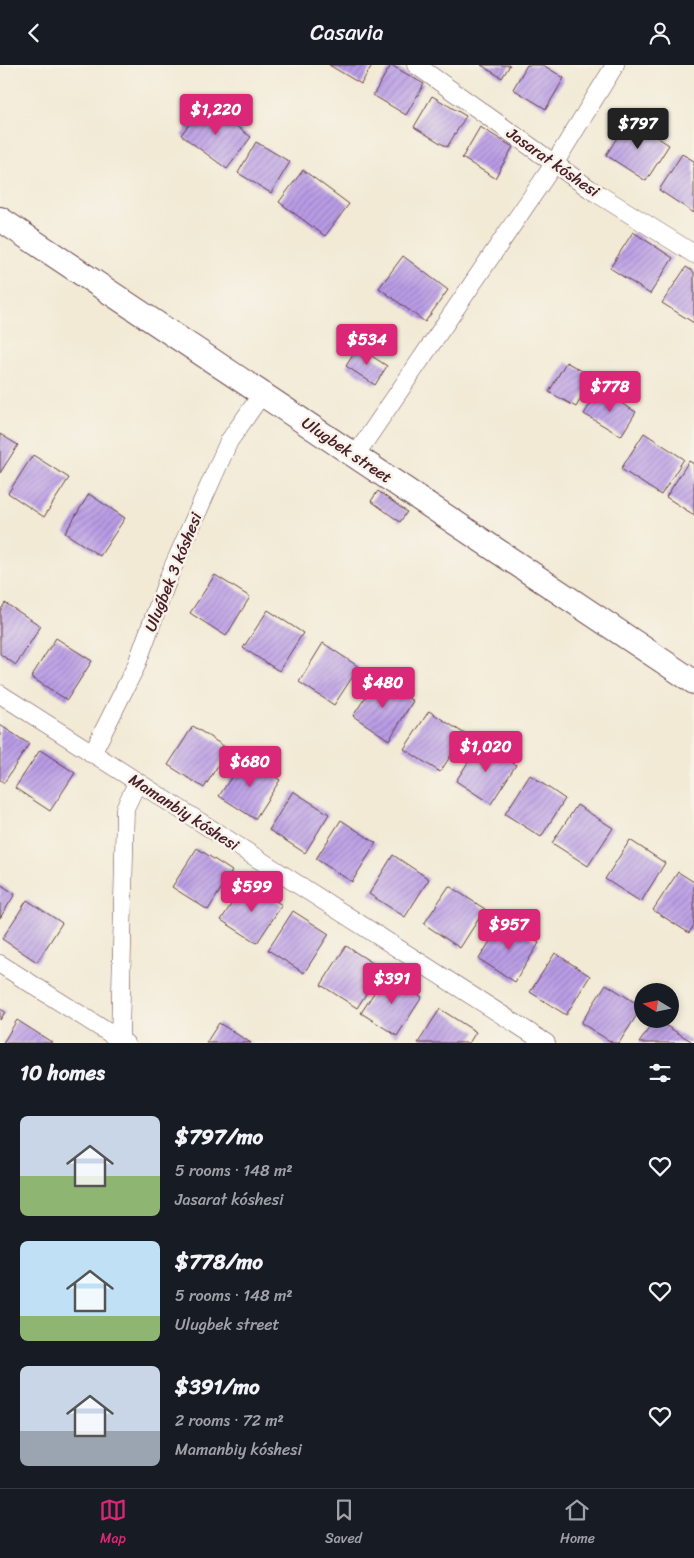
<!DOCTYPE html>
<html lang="en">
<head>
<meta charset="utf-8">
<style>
  :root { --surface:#171b24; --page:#20242c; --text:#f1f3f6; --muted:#9ea1a6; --line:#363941; --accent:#db2777 }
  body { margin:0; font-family:Sriracha,sans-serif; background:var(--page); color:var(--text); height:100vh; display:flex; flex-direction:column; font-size:19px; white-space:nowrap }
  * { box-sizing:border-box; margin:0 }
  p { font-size:16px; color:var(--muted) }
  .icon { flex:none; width:28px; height:28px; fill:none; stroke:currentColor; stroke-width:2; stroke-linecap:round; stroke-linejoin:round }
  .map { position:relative; height:978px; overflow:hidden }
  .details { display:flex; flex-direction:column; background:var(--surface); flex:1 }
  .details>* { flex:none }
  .needle { width:32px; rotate:280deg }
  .buttons { position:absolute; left:634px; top:918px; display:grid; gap:10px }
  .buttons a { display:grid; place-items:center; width:45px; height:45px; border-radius:50%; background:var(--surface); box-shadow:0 2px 8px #0003; font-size:25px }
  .price { position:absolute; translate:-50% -42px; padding:0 11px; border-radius:5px; background:var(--accent); color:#fff; font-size:16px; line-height:32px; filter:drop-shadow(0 1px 2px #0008) }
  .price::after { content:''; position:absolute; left:50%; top:30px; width:15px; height:11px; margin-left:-8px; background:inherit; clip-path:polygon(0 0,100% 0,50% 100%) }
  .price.active { background:#222; color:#fff }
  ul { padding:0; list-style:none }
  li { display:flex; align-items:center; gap:15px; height:125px; padding:0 20px }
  li span { display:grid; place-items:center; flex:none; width:140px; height:100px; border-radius:8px; color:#555 }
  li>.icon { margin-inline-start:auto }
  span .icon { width:60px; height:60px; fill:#fffc; stroke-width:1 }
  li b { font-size:21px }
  h2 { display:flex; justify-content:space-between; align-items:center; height:60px; padding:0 20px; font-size:21px }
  header { display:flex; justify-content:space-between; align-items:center; height:65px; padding:0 20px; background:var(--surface); font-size:22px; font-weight:600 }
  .dock { display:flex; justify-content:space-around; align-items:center; height:70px; border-top:1px solid var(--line); background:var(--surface); font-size:14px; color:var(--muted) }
  .dock a { display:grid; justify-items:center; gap:2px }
  .dock .active { color:var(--accent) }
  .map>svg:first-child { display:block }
  .building { fill:url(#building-hatch) }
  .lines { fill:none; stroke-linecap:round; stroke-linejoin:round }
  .street-casing { stroke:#633d44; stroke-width:19 }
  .secondary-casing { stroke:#633d44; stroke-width:26 }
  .street { stroke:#fff; stroke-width:18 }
  .secondary { stroke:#fff; stroke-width:24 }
  .labels { text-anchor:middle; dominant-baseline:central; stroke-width:5; stroke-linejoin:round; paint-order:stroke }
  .street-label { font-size:16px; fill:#4a1f2b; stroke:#f7f3e8 }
</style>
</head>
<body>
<header><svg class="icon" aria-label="back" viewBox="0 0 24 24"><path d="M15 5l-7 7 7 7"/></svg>Casavia<svg class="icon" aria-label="person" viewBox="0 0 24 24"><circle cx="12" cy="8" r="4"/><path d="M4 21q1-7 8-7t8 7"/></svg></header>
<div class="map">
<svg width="694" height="978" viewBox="0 0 694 978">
  <defs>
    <pattern id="building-hatch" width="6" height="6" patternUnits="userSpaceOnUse" patternTransform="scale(1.25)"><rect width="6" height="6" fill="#b99ce6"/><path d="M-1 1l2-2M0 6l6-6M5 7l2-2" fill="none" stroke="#987fbb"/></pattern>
  </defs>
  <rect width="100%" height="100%" fill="#f7f3e8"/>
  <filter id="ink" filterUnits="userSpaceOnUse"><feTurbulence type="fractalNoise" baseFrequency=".02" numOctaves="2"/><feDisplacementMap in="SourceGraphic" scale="10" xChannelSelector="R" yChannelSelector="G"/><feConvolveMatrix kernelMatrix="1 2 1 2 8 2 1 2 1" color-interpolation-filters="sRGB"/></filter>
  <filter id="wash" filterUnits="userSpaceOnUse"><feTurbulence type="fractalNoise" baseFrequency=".0096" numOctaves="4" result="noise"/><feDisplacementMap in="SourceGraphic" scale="20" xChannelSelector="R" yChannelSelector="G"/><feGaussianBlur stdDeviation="1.12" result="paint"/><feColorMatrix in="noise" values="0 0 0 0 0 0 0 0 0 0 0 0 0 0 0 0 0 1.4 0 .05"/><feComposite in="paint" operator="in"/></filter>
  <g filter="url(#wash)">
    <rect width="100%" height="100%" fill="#f2ead5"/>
    <g id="blocks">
      <path class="building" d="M329,0H372L361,19Z
        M391,0L424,19L406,50L373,30Z
        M481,0H510L502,13Z
        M527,0H543L564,13L546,44L513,24Z
        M432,31L466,51L447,82L414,62Z
        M205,38L251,72L227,104L181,70Z
        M629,54L669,80L646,116L606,90Z
        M480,62L513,82L495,113L462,93Z
        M256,77L290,97L271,128L238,108Z
        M682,89L694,96V148L659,125Z
        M303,105L349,139L325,171L279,137Z
        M633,167L673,193L650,229L610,203Z
        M403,191L448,225L425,257L379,223Z
        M686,202L694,207V258L662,238Z
        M358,282L387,301L375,320L346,301Z
        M566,297L593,312L576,342L549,327Z
        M599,325L636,347L621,371L584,349Z
        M644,368L684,394L661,430L621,404Z
        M0,369L18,380L0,408Z
        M33,390L69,413L44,452L8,428Z
        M689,396L694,399V450L666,432Z
        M378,426L407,447L400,457L371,436Z
        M89,429L125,453L100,491L65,468Z
        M215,510L250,532L226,571L190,548Z
        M5,538L41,561L16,600L0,589V546Z
        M268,545L303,568L279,606L243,583Z
        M56,573L92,596L67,635L31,612Z
        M323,578L359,602L334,640L299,617Z
        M378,613L413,636L389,675L353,651Z
        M429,646L465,669L440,707L404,684Z
        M0,660L29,679L4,718L0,715Z
        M193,661L228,684L204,723L168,700Z
        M481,677L516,700L491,739L456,716Z
        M40,685L75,708L50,746L15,723Z
        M244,693L280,715L255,754L219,731Z
        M530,710L565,734L541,772L505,749Z
        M293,726L329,749L305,788L269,765Z
        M577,740L613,763L588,801L552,778Z
        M341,755L376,778L352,817L316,794Z
        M630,775L665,798L641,837L605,814Z
        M197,783L232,806L208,845L172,822Z
        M393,790L429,814L405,852L369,829Z
        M678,807L694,817V860L689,868L653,845Z
        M246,817L282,840L257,878L221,855Z
        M0,819L15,829L0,853Z
        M449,821L485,844L460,883L424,859Z
        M27,835L62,858L37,897L2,874Z
        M293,846L329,869L304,908L268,885Z
        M503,855L539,878L515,917L479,894Z
        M346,881L382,904L357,943L321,920Z
        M555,888L590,911L566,950L530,927Z
        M386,909L422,932L397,971L361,948Z
        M606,919L642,942L619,978H613L581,958Z
        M0,944L5,947L0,955Z
        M440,944L476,967L469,978H418Z
        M655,954L691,976L690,978H639Z
        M17,955L53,978H3Z
        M219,958L251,978H206Z"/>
    </g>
  </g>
  <g filter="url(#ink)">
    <use href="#blocks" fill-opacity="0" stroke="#633d44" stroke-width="1"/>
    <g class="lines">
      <defs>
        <path id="street" d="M416,0L590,124L694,189
          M355,391L554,99L615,0
          M0,629L546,978
          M92,689L136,601L169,511L229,376L262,329
          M0,899L125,978
          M120,974L125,743L137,718"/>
        <path id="secondary" d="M0,154L694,617"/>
      </defs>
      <use href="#street" class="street-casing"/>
      <use href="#secondary" class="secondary-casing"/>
      <use href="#street" class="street"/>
      <use href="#secondary" class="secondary"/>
    </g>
  </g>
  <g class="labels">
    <g class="street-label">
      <text transform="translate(553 97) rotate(35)">Jasarat kóshesi</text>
      <text transform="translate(347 385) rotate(34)">Ulugbek street</text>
      <text transform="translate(173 507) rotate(-68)">Uluǵbek 3 kóshesi</text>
      <text transform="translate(184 747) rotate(33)">Mamanbiy kóshesi</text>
    </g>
  </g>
</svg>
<div class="buttons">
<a><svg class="needle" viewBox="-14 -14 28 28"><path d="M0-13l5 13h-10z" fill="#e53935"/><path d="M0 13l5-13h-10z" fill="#9ea1a6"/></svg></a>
</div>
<b class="price" style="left:216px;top:71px">$1,220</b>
<b class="price active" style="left:638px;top:85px">$797</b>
<b class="price" style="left:367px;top:301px">$534</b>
<b class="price" style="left:610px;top:348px">$778</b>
<b class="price" style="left:383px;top:644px">$480</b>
<b class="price" style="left:486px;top:708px">$1,020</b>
<b class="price" style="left:250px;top:723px">$680</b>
<b class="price" style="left:252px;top:848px">$599</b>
<b class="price" style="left:509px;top:886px">$957</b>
<b class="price" style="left:392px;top:940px">$391</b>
</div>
<section class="details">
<h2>10 homes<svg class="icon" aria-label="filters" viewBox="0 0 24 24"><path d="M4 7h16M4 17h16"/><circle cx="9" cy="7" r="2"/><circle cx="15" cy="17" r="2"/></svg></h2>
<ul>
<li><span style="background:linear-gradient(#c9d6e8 60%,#8fb573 0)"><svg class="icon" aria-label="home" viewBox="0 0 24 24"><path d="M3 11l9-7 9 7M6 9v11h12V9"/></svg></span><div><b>$797/mo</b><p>5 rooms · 148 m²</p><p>Jasarat kóshesi</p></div><svg class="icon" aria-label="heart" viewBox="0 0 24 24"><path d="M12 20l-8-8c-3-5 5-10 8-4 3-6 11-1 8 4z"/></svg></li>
<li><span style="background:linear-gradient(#bfe0f5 75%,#8fb573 0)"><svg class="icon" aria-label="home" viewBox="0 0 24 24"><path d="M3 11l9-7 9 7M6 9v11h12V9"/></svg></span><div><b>$778/mo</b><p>5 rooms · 148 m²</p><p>Ulugbek street</p></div><svg class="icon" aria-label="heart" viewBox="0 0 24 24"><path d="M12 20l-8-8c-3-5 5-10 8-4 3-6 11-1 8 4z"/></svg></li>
<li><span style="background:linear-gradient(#c9d6e8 65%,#9aa5b1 0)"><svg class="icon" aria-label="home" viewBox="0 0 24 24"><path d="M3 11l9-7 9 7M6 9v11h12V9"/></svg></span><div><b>$391/mo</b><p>2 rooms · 72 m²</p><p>Mamanbiy kóshesi</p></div><svg class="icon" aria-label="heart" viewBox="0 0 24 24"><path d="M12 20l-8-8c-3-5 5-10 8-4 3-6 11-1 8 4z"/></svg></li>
</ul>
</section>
<nav class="dock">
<a class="active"><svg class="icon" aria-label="map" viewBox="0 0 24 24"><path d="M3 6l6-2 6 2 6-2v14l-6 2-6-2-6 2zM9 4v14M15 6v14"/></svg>Map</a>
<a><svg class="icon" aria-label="saved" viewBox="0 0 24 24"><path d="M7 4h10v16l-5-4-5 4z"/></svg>Saved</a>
<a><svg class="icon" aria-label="home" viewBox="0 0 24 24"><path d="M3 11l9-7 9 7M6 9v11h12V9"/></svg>Home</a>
</nav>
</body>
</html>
